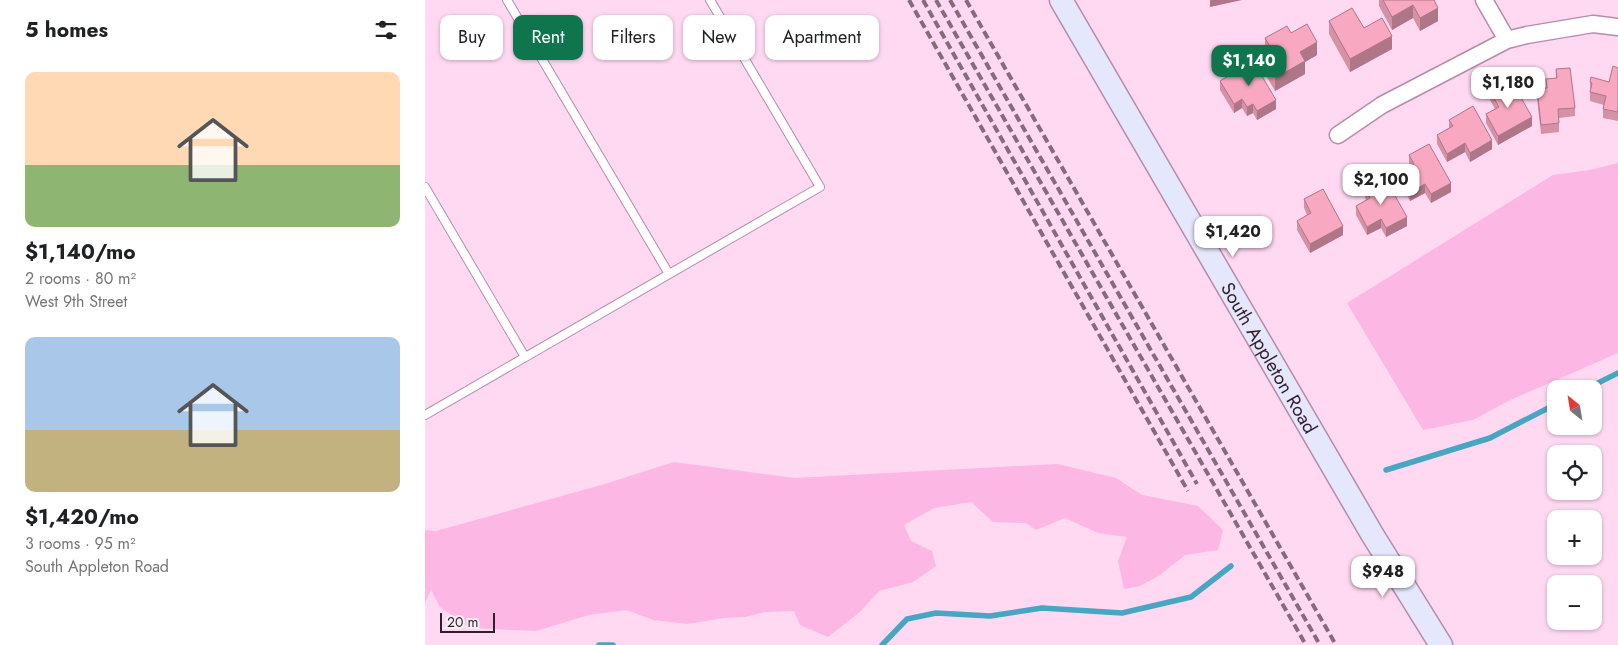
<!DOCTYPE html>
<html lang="en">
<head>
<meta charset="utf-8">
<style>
  :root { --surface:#fff; --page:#f2f2f2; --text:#202124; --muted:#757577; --accent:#0f754c }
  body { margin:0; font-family:Jost,sans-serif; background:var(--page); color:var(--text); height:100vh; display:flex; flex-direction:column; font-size:19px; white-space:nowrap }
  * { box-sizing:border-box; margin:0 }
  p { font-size:16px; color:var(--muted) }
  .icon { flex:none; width:28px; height:28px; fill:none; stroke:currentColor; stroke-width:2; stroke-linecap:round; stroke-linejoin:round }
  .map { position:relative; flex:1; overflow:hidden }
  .sheet { display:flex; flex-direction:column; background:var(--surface); width:425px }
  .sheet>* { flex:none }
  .top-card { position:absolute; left:15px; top:15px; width:475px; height:45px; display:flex; gap:10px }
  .needle { width:32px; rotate:330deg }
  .tools { position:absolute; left:1122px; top:380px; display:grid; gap:10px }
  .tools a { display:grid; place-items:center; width:55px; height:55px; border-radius:10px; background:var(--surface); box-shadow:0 1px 4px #0004; font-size:25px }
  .scale { position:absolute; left:15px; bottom:12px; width:55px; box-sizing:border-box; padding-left:5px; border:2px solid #301e2a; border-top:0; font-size:14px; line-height:18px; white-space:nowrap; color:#301e2a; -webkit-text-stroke:4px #f9eff5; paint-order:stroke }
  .price { position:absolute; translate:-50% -42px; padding:0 11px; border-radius:10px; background:#fff; color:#222; font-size:16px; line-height:32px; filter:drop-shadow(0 1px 2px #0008) }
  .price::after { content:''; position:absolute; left:50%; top:30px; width:15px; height:11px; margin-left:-8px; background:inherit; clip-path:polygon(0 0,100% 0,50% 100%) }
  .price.active { background:var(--accent); color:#fff }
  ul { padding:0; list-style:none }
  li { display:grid; align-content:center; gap:10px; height:265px; padding:0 25px }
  li span { display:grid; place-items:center; height:155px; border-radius:10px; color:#555 }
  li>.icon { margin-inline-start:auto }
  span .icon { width:90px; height:90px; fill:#fffc; stroke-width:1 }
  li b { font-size:21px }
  h2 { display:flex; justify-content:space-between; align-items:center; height:60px; padding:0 25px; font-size:21px }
  .pill { padding:0 18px; border-radius:10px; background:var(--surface); box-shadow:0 1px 4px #0004; font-size:18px; line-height:45px }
  .pill.active { background:var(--accent); color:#fff }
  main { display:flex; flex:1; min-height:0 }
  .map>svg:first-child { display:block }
  .green { fill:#fcb7e4 }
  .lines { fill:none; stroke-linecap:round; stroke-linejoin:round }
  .stream { stroke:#47a6c1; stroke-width:5.5 }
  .service-casing { stroke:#b88ba8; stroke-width:10 }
  .minor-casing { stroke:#b88ba8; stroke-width:19 }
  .secondary-casing { stroke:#b88ba8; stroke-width:25 }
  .service { stroke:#fff; stroke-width:8 }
  .minor { stroke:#fff; stroke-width:16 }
  .secondary { stroke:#e5e7fd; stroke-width:22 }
  .rail { stroke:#866b7d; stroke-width:4; stroke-dasharray:8 4; stroke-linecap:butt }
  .wall { fill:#d591a6 }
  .shaded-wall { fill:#ae7687 }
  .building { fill:#f8a9c1; stroke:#ae7687 }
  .labels { text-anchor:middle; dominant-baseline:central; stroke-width:4; stroke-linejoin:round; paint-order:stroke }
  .street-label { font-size:19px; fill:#301e2a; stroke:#f9eff5 }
</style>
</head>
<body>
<main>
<section class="sheet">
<h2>5 homes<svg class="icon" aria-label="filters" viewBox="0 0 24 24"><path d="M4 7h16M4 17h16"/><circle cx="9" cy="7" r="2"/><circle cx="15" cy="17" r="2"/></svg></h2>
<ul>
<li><span style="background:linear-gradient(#ffd9b3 60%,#8fb573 0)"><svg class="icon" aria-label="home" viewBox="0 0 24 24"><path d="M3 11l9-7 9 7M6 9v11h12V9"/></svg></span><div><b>$1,140/mo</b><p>2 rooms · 80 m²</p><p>West 9th Street</p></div></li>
<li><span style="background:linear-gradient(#a9c7e8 60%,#c2b280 0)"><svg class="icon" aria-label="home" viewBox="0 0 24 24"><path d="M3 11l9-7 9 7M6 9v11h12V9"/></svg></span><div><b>$1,420/mo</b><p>3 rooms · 95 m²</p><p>South Appleton Road</p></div></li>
</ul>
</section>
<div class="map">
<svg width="1193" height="645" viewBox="0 0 1193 645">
  <rect width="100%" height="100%" fill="#ffd8f1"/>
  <path class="green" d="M1193,163V353L1083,401L1048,420L998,430L922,303L1128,175L1165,170Z
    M249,462L370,478L632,464L691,478L717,495L773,506L798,530L793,550L760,555L735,575L715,586L699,589L693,561L702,537L673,533L640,518L611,530L601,523L568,522L546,502L509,508L479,525L486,541L507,551L511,566L488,582L454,591L435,612L403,637L375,625L369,611L340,612L320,617L299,618L262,624L229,620L201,610L164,615L111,631L45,628L15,607L6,590L0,603V530L11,531L180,484Z"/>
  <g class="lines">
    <path class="stream" d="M1161,389L1193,373
      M961,470L1065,438L1131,404
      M174,645H188
      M457,645L482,619L511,613L565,616L617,608L697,613L766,597L806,566"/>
    <defs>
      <path id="service" d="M82,0L244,274
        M0,187L100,357
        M0,415L395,187L285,0"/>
      <path id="minor" d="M1059,0L1082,40
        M913,135L957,105L1082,40L1102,35L1168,24L1193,27"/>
      <g id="secondary">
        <path id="s1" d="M636,0L947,534L1016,645"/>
      </g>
    </defs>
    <use href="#service" class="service-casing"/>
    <use href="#minor" class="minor-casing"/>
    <use href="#secondary" class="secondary-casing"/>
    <use href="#service" class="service"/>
    <use href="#minor" class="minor"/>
    <use href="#secondary" class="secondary"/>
    <path class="rail" d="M484,0L763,491
      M498,0L772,484
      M511,0L881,645
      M525,0L895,645
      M541,0L911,645"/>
  </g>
  <path class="wall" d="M954,0H1009L1013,21L995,31L988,18L967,30L954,6Z
    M904,21L939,28L967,49L925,72L904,34Z
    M866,33L892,55L880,62V74L850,91L839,72V59L843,56L840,51V38Z
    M1193,68V121L1178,118V109L1179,105L1165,101V82H1184Z
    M1131,69L1150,108V116L1134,118V132L1116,134L1112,98V89L1121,88V79L1131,78Z
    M795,81L851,109L832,120L828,113L822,116L817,108L809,113L795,90Z
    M1065,91L1107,126L1073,145L1061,123V114L1070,109L1065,100Z
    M1024,120L1067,149L1045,162L1040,152L1022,162L1012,144V135L1024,128Z
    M984,155L1026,192L1006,203L1000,193L985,201L974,181V172L985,166L984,164Z
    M940,189L982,226L961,237L956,228L942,235L931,215V206L941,200L940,198Z
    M879,199L918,235L885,253L872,230V221L882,215L879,208Z"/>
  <path class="shaded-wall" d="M785,0H817L785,7Z
    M988,5V18L967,30V17Z
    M1013,8V21L995,31V18Z
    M967,36V49L925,72V59Z
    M892,42V55L880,62V74L850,91V78L875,52Z
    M817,99V108L809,113V104Z
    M851,100V109L832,120V111Z
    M828,104V113L822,116V107Z
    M1107,117V126L1073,145V136Z
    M1067,140V149L1045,162V153Z
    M1040,143V152L1022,162V154Z
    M1026,183V192L1006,203V194Z
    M1000,184V193L985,201V192Z
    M982,217V226L961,237V228Z
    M956,219V228L942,235V227Z
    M918,226V235L885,253V244Z"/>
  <path class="building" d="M958,0H1009L1013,8L995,18L988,5L967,17Z
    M927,8L939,28L957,18L967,36L925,59L904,21Z
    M882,24L892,42L875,52L880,61L850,78L839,59L849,53L840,38L862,26L866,33Z
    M828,61L851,100L832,111L828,104L822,107L817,99L809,104L795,81Z
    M1188,66L1193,68V112L1178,109L1181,96L1165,92L1167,83L1165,82L1166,77L1184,82Z
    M1145,68L1150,108L1133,109L1134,123L1116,125L1112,89L1122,88L1121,79L1132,78L1131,69Z
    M1086,80L1107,117L1073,136L1061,114L1074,107L1065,91Z
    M1048,106L1067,140L1045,153L1040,143L1022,154L1012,135L1028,126L1024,120Z
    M1004,144L1026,183L1006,194L1000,184L985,192L974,172L989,164L984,155Z
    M960,178L982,217L961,228L956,219L942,227L931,206L945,198L940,189Z
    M898,189L918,226L885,244L872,221L886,213L879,199Z"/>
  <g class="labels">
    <g class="street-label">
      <text stroke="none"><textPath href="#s1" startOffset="414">South Appleton Road</textPath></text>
    </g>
  </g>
</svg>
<div class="tools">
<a><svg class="needle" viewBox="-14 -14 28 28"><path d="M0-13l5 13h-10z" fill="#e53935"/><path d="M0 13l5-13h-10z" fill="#757577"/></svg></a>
<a><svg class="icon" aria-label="locate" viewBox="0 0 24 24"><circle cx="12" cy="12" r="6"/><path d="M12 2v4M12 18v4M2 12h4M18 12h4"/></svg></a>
<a>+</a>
<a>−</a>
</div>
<div class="scale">20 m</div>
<b class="price active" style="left:824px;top:87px">$1,140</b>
<b class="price" style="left:1083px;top:109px">$1,180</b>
<b class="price" style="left:956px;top:206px">$2,100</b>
<b class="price" style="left:808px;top:258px">$1,420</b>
<b class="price" style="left:958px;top:598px">$948</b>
<div class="top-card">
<a class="pill">Buy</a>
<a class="pill active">Rent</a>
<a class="pill">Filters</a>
<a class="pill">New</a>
<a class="pill">Apartment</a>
</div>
</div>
</main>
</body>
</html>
